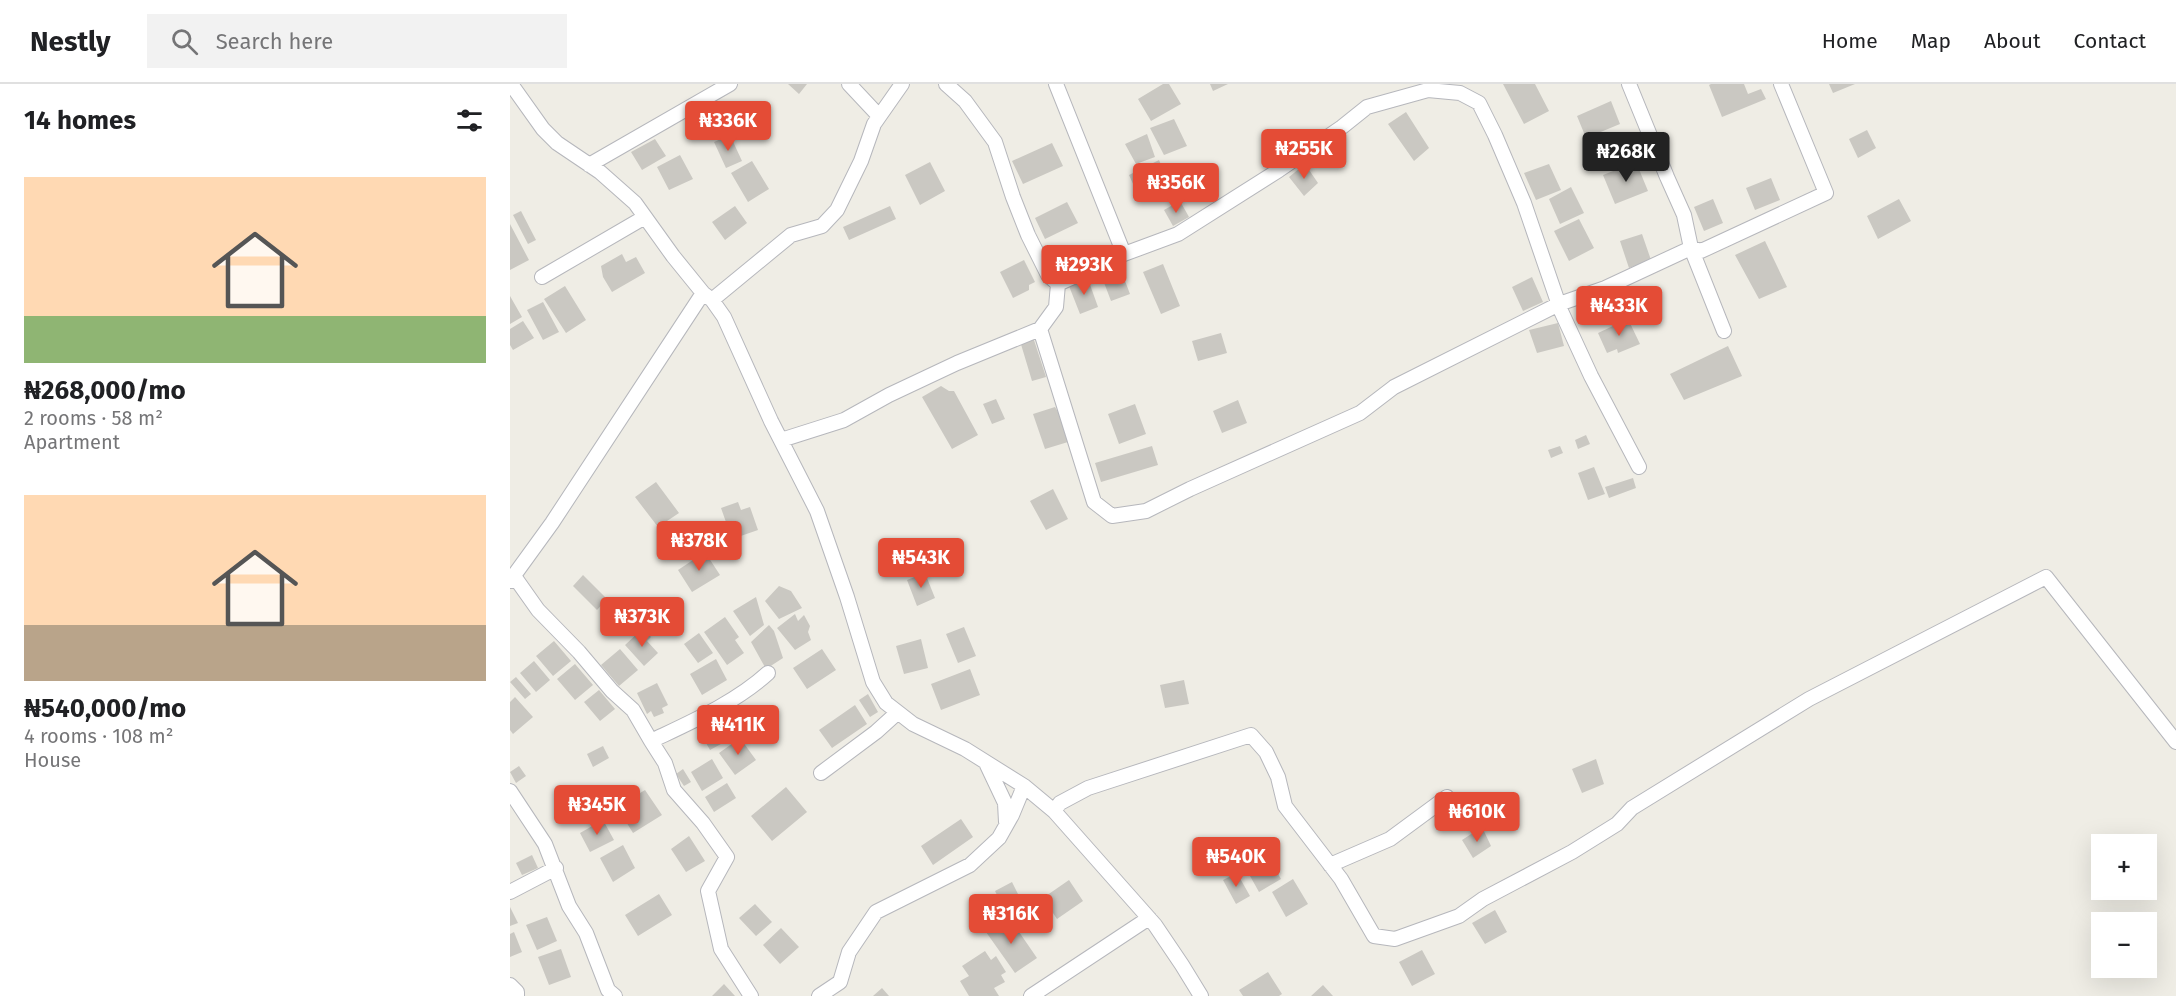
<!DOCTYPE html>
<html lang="en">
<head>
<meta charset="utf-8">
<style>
  :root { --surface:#fff; --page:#f2f2f2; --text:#202124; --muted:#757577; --line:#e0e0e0; --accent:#e44c36 }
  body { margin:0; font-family:"Fira Sans",sans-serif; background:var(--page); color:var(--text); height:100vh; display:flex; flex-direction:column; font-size:22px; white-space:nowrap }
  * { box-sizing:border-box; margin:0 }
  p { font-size:20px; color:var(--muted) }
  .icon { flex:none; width:33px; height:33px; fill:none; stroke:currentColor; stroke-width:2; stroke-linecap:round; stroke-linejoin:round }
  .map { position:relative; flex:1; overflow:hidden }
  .details { display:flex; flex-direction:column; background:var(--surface); width:510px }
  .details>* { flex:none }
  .tools { position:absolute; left:1581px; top:750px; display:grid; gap:12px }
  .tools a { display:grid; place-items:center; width:66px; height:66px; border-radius:0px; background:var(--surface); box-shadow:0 6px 24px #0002; font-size:30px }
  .price { position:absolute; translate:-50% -51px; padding:0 14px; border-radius:6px; background:var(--accent); color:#fff; font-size:20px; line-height:39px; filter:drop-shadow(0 2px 3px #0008) }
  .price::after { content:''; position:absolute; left:50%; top:36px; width:18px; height:14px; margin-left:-9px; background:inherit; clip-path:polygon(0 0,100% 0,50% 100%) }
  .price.current { background:#222; color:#fff }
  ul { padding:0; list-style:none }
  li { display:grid; align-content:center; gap:12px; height:318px; padding:0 24px }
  li span { display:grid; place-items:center; height:186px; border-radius:0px; color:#555 }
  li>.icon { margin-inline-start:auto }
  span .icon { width:108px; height:108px; fill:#fffc; stroke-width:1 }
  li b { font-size:26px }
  h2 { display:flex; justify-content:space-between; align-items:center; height:72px; padding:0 24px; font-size:26px }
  header { display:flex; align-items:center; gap:36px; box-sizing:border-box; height:84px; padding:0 30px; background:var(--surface); border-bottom:2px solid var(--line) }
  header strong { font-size:28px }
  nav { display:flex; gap:33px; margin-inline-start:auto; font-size:21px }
  .search { width:420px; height:54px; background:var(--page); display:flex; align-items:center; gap:15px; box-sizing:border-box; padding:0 21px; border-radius:0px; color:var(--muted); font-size:22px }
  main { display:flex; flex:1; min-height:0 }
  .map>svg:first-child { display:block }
  .building { fill:#cac8c2 }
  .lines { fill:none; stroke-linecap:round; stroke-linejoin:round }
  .minor-casing { stroke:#b6b7bc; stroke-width:16 }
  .minor { stroke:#fff; stroke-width:14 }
</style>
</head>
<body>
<header>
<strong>Nestly</strong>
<div class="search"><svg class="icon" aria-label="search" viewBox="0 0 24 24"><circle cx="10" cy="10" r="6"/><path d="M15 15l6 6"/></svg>Search here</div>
<nav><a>Home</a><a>Map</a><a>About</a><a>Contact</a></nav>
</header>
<main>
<section class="details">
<h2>14 homes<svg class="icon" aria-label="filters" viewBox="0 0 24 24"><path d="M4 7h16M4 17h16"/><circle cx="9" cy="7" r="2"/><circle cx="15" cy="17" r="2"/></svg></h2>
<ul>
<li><span style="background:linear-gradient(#ffd9b3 75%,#8fb573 0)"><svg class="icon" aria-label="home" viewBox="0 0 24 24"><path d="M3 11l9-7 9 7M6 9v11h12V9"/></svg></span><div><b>₦268,000/mo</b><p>2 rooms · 58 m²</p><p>Apartment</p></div></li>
<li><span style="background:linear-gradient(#ffd9b3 70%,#b9a48a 0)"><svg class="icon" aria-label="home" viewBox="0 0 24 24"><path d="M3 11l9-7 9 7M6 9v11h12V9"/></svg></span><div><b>₦540,000/mo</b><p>4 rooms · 108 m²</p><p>House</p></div></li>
</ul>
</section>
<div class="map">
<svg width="1666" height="912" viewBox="0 0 1666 912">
  <rect width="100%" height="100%" fill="#efede5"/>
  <path class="building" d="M278,0H297L289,10Z
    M653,0H659L671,20L641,37L628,15Z
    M700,0H718L703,7Z
    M993,0H1025L1039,27L1014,40Z
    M1201,0H1234L1238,10L1251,5L1256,15L1212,33L1199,1Z
    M1319,0H1345L1323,9Z
    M1101,17L1110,40L1076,54L1067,32Z
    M205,18L219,43L203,51L190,27Z
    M896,28L919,64L904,77L878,40Z
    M664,35L677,62L654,71L640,44Z
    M1357,46L1366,64L1348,74L1339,55Z
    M637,50L645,73L626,80L615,60Z
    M220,51L232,77L216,84L204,58Z
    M145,55L156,72L132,86L121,68Z
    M542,59L553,82L513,100L502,77Z
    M170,71L183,95L159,106L147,83Z
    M649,76L658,97L651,101L653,107L638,114L636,109L628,111L619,91Z
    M242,77L259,105L238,118L221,89Z
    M420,78L435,107L410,121L395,91Z
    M1126,78L1138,107L1105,120L1093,91Z
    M795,80L808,99L794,112L779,93Z
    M1039,80L1051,106L1026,116L1014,89Z
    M1261,94L1270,116L1245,126L1236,104Z
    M1061,103L1074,129L1050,140L1039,115Z
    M1203,115L1213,139L1194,147L1184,123Z
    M1389,115L1401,137L1368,155L1357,132Z
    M670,117L679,133L663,142L654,126Z
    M557,118L568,139L535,155L525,134Z
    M225,122L237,139L215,156L202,138Z
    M380,122L386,135L339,156L333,143Z
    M11,127L26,156L18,160L3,131Z
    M1069,135L1084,164L1059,177L1044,147Z
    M0,140L19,176L0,186Z
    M1132,150L1141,176L1119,184L1110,157Z
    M1255,157L1277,203L1249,215L1225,171Z
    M112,170L116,178L126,173L135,189L102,208L93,193L91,182Z
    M514,176L525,198L519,201V206L503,214L490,188Z
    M653,180L670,222L651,230L633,188Z
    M609,181L620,210L601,217L590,188Z
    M1022,193L1033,218L1013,227L1002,203Z
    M578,195L588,223L570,230L559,202Z
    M55,202L76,236L56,249L34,215Z
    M1118,204L1127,228L1115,232L1106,208Z
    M0,212L12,233L0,240Z
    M33,218L49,248L33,256L17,226Z
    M1118,235L1130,260L1108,269L1107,265L1097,269L1088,249Z
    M13,237L24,254L3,266L0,261V245Z
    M1048,239L1054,262L1027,269L1019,246Z
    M711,249L717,269L688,277L682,257Z
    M523,253L536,293L522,297L510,257Z
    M1218,262L1232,292L1174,316L1160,290Z
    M431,302L439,307H444L468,351L442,365L412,313Z
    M486,315L495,335L482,340L473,320Z
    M728,316L737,339L712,349L703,327Z
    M625,320L636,350L609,360L598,330Z
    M545,323L560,347L555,349L558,358L535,365L523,330Z
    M1076,351L1080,360L1068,365L1065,356Z
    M642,362L648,381L591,398L585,379Z
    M1050,362L1053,369L1041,374L1038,366Z
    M1084,383L1095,410L1078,416L1068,389Z
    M1123,394L1126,404L1099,414L1095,403Z
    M146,398L169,429L148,443L125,413Z
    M543,405L558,435L536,446L520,417Z
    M228,418L231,426L240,423L248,446L222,455L211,424Z
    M195,468L210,491L182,508L168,486Z
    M415,489L425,514L407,522L397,496Z
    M73,491L97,515L87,526L63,502Z
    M269,502L281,507L292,524L269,535L255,517Z
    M246,513L254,541L240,552L223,527Z
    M285,530L288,537L294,531L300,542L298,548L301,556L285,566L267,544Z
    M215,533L229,553L225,556L234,569L217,581L194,548Z
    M259,541L264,547L273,574L256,585L241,558Z
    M454,543L466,572L448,579L436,550Z
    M130,547L134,551L137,548L141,553L137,557L148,569L134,582L115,561Z
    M189,549L203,569L188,579L174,560Z
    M411,555L418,584L394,590L386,562Z
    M44,557L61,577L43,592L26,572Z
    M110,565L128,586L109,602L91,581Z
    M312,565L326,586L297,605L283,584Z
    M206,575L217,596L192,611L180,590Z
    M24,577L40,596L26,608L10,589Z
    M65,580L83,601L65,616L47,595Z
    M460,585L470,611L431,626L421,600Z
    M6,593L21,610L15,615L0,598Z
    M674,596L679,620L655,624L650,601Z
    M147,599L158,621L152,624L154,629L144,633L141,627L137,630L127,609Z
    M89,606L105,625L90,637L74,618Z
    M358,610L368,628L360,633L349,616Z
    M5,613L23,633L3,650L0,646V618Z
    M345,621L357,640L322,664L309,646Z
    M206,631L220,655L200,666L186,641Z
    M230,654L246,676L225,691L209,669Z
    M93,662L99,674L83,683L77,670Z
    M202,675L213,694L192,707L181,688Z
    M1086,675L1094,700L1072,709L1062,685Z
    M9,682L16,692L6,699L0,688Z
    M173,685L181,698L174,702L166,690Z
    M217,699L226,714L204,728L195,713Z
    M276,703L297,728L262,757L241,732Z
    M75,706L88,727L68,740L52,719Z
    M135,706L152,731L123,749L107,723Z
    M451,735L463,753L423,781L411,762Z
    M93,736L104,756L80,768L70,749Z
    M972,743L981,762L963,774L952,756Z
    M179,752L195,777L176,788L161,765Z
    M113,761L125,784L103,798L90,774Z
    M757,770L771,795L749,808L735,783Z
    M22,771L28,784L12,791L6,779Z
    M727,789L740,812L726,820L713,796Z
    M783,795L798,820L776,833L762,808Z
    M559,796L573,817L547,835L533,814Z
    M502,798L513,820L496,829L485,807Z
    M149,810L162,831L128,852L115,831Z
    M245,820L262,838L246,852L229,834Z
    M0,823L8,839L0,842Z
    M985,826L997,848L975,860L962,839Z
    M498,832L527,874L505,889L476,848Z
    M37,833L47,857L27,866L16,841Z
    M271,844L289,863L270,880L253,861Z
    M4,848L12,868L0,873V850Z
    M51,865L61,893L39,901L28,873Z
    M912,866L925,890L902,902L889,878Z
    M475,867L481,876L486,872L496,888L491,891L495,898L484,904L489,912H459L450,897L459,892L452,882Z
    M758,888L772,910L769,912H733L729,906Z
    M214,900L225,912H202Z
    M813,901L823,912H801Z
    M372,904L379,912H363Z"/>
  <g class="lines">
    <defs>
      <path id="minor" d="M1,0L33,45L47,59L90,88L125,119L163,172L193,209L202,216L214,233L261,337L307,427L337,513L363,598L376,619L403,640L455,665L514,702L544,727L645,841L672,881L691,912
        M339,0L369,32
        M436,0L455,17L485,58L503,113L518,151L538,191L548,200
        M546,0L614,170
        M1119,0L1157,93L1174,131L1181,164L1191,167L1316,109L1271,0
        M79,81L220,0
        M32,193L135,133
        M202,216L281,151L312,142L327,126L351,77L364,40L392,0
        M530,245L546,223L548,200L614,170L668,150L769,86L832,43L857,23L918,6L950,9L969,19L985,51L1014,119L1051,227L1081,292L1129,383
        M271,356L334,336L379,311L447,279L530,245L584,418L602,432L636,427L680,405L850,329L884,303L1049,220L1095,204L1181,164L1214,247
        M4,492L28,526L69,568L102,607L123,626L141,657
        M0,497L42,439L193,209
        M477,681L495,719L496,738
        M311,689L366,648L387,629
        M0,707L35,760L59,822L76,849L98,906L105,912
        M544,727L550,719L578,704L741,651L756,668L768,693L775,722L831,795L864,852L885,855L949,832L973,815L1062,768L1107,740L1122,724L1299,615L1536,493L1666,658
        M820,781L880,755L937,713
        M0,808L46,784
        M0,901L7,908V912
        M241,912L211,865L198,807L217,773L193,739L164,706L155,679L141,657C181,638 225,619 258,589
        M309,912L330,898L339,868L366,828L460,781L489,754L502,731L514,702
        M521,912L639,834"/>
    </defs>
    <use href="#minor" class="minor-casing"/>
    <use href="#minor" class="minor"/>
  </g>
</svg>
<div class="tools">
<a>+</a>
<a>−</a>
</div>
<b class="price" style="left:218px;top:68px">₦336K</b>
<b class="price" style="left:794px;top:96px">₦255K</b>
<b class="price current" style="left:1116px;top:99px">₦268K</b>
<b class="price" style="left:666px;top:130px">₦356K</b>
<b class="price" style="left:574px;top:212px">₦293K</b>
<b class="price" style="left:1109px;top:253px">₦433K</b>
<b class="price" style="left:189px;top:488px">₦378K</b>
<b class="price" style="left:411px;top:505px">₦543K</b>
<b class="price" style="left:132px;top:564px">₦373K</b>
<b class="price" style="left:228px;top:672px">₦411K</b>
<b class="price" style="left:87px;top:752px">₦345K</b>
<b class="price" style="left:967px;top:759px">₦610K</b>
<b class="price" style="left:726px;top:804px">₦540K</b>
<b class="price" style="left:501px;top:861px">₦316K</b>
</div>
</main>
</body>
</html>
